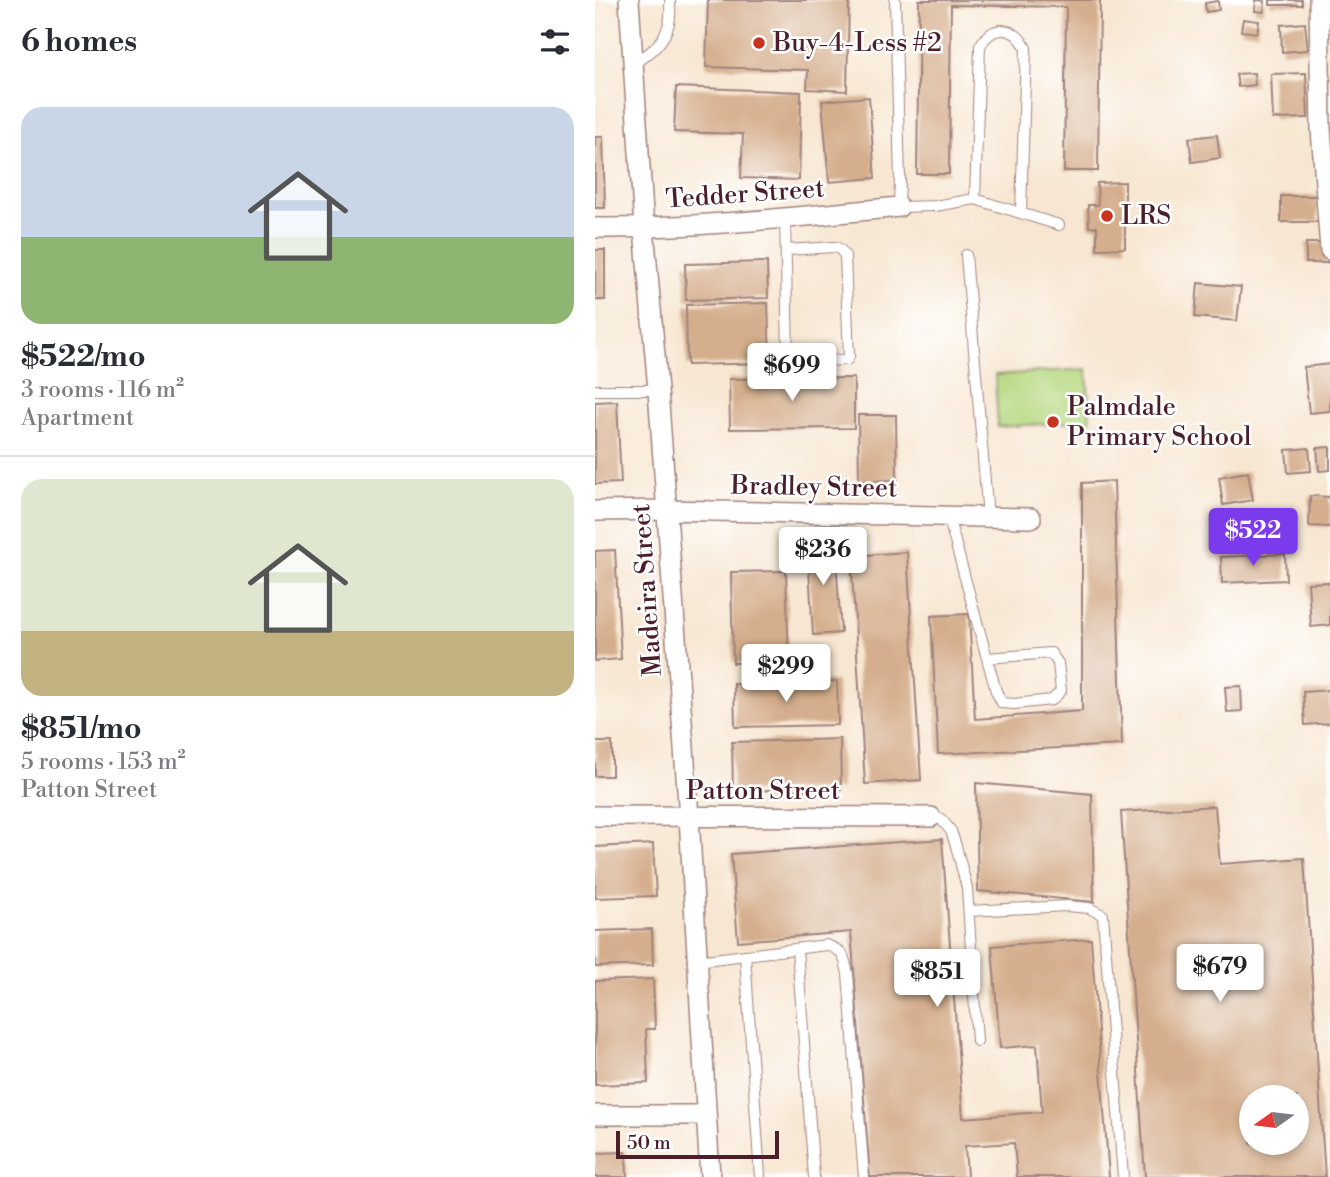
<!DOCTYPE html>
<html lang="en">
<head>
<meta charset="utf-8">
<style>
  :root { --surface:#fff; --page:#f2f2f3; --text:#2b2b33; --muted:#7c7c81; --line:#e1e1e2; --accent:#7c3aed }
  body { margin:0; font-family:"Libre Bodoni",serif; background:var(--page); color:var(--text); height:100vh; display:flex; flex-direction:column; font-size:26px; white-space:nowrap }
  * { box-sizing:border-box; margin:0 }
  p { font-size:23px; color:var(--muted) }
  .icon { flex:none; width:38px; height:38px; fill:none; stroke:currentColor; stroke-width:2; stroke-linecap:round; stroke-linejoin:round }
  .map { position:relative; flex:1; overflow:hidden }
  .side { display:flex; flex-direction:column; background:var(--surface); width:595px }
  .side>* { flex:none }
  .needle { width:46px; rotate:256deg }
  .tools { position:absolute; left:644px; top:1085px; display:grid; gap:14px }
  .tools a { display:grid; place-items:center; width:70px; height:70px; border-radius:50%; background:var(--surface); box-shadow:0 4px 10px #0003; font-size:35px }
  .scale { position:absolute; left:21px; bottom:18px; width:163px; box-sizing:border-box; padding-left:7px; border:4px solid #4a1f2b; border-top:0; font-size:19px; line-height:24px; white-space:nowrap; color:#4a1f2b; -webkit-text-stroke:5px #fff; paint-order:stroke }
  .price { position:absolute; translate:-50% -60px; padding:0 16px; border-radius:7px; background:#fff; color:#222; font-size:23px; line-height:46px; filter:drop-shadow(0 2px 4px #0008) }
  .price::after { content:''; position:absolute; left:50%; top:42px; width:21px; height:16px; margin-left:-10px; background:inherit; clip-path:polygon(0 0,100% 0,50% 100%) }
  .price.active { background:var(--accent); color:#fff }
  ul { padding:0; list-style:none }
  li { display:grid; align-content:center; gap:14px; height:371px; padding:0 21px }
  li+li { border-top:2px solid var(--line) }
  li span { display:grid; place-items:center; height:217px; border-radius:21px; color:#555 }
  li>.icon { margin-inline-start:auto }
  span .icon { width:126px; height:126px; fill:#fffc; stroke-width:1 }
  li b { font-size:30px }
  h2 { display:flex; justify-content:space-between; align-items:center; height:84px; padding:0 21px; font-size:30px }
  main { display:flex; flex:1; min-height:0 }
  .map>svg:first-child { display:block }
  .green { fill:#b5d880; stroke:#807c56; stroke-width:2 }
  .building { fill:#d5af8d; fill-rule:evenodd }
  .lines { fill:none; stroke-linecap:round; stroke-linejoin:round }
  .service-casing { stroke:#a0837e; stroke-width:12 }
  .minor-casing { stroke:#a0837e; stroke-width:22 }
  .service { stroke:#fff; stroke-width:10 }
  .minor { stroke:#fff; stroke-width:19 }
  .poi-dot { fill:#c8321e; stroke:#fff; stroke-width:2.5 }
  .labels { text-anchor:middle; dominant-baseline:central; stroke-width:5; stroke-linejoin:round; paint-order:stroke }
  .poi-label { font-size:26px; fill:#4a1f2b; stroke:#fff; text-anchor:start }
  .street-label { font-size:26px; fill:#4a1f2b; stroke:#fff }
</style>
</head>
<body>
<main>
<section class="side">
<h2>6 homes<svg class="icon" aria-label="filters" viewBox="0 0 24 24"><path d="M4 7h16M4 17h16"/><circle cx="9" cy="7" r="2"/><circle cx="15" cy="17" r="2"/></svg></h2>
<ul>
<li><span style="background:linear-gradient(#c9d6e8 60%,#8fb573 0)"><svg class="icon" aria-label="home" viewBox="0 0 24 24"><path d="M3 11l9-7 9 7M6 9v11h12V9"/></svg></span><div><b>$522/mo</b><p>3 rooms · 116 m²</p><p>Apartment</p></div></li>
<li><span style="background:linear-gradient(#dfe7d0 70%,#c2b280 0)"><svg class="icon" aria-label="home" viewBox="0 0 24 24"><path d="M3 11l9-7 9 7M6 9v11h12V9"/></svg></span><div><b>$851/mo</b><p>5 rooms · 153 m²</p><p>Patton Street</p></div></li>
</ul>
</section>
<div class="map">
<svg width="735" height="1177" viewBox="0 0 735 1177">
  <rect width="100%" height="100%" fill="#fff"/>
  <filter id="ink" filterUnits="userSpaceOnUse"><feTurbulence type="fractalNoise" baseFrequency=".0143" numOctaves="2"/><feDisplacementMap in="SourceGraphic" scale="14" xChannelSelector="R" yChannelSelector="G"/><feConvolveMatrix kernelMatrix="1 2 1 2 8 2 1 2 1" color-interpolation-filters="sRGB"/></filter>
  <filter id="wash" filterUnits="userSpaceOnUse"><feTurbulence type="fractalNoise" baseFrequency=".00686" numOctaves="4" result="noise"/><feDisplacementMap in="SourceGraphic" scale="28" xChannelSelector="R" yChannelSelector="G"/><feGaussianBlur stdDeviation="1.57" result="paint"/><feColorMatrix in="noise" values="0 0 0 0 0 0 0 0 0 0 0 0 0 0 0 0 0 1.4 0 .05"/><feComposite in="paint" operator="in"/></filter>
  <g filter="url(#wash)">
    <rect width="100%" height="100%" fill="#f7e7d2"/>
    <path class="green" d="M492,369L495,421L403,427L400,375Z"/>
    <g id="blocks">
      <path class="building" d="M113,0H254L252,91L212,89L213,70L111,67Z
        M324,0H505L503,171H469L471,7L356,5L354,174H322Z
        M661,0L670,1L669,12L660,11Z
        M675,0H707V5H675Z
        M623,1L624,10L611,12L610,3Z
        M648,19L664,21L662,33L646,31Z
        M710,23L713,50L687,52L686,25Z
        M659,73L660,85L643,87L641,74Z
        M711,73L713,118L678,119L676,74Z
        M81,87L206,92L204,180L146,178L148,134L79,132Z
        M274,97L280,178L234,182L227,101Z
        M622,135L625,158L597,162L594,138Z
        M0,137H8L10,208H0Z
        M530,182V248L502,249V227H494L493,205H503L502,183Z
        M686,196H723V222H686Z
        M711,243H733V263H711Z
        M0,250H10V300H0Z
        M172,262L173,298L91,300L90,264Z
        M603,283L646,287L642,321L600,317Z
        M173,303L175,363L92,365L91,305Z
        M735,364V411L714,413L709,367Z
        M259,378V428L135,429L134,379Z
        M22,401L26,483L0,484V402Z
        M263,415H301L302,480L264,481Z
        M735,447V470L724,471L722,448Z
        M714,448L716,471L693,473L691,450Z
        M653,472L658,500L628,505L624,477Z
        M519,481L527,745L343,754L336,616L374,614L380,719L487,711V483Z
        M715,496L735,497V527L714,526Z
        M240,543L246,633L218,635L214,569H208L207,545Z
        M20,550L26,659L0,661V551Z
        M312,552L326,780L270,784L256,556Z
        M690,554L691,580L627,583L626,557Z
        M191,571L194,662L138,663L136,572Z
        M735,582V625L716,627L713,583Z
        M242,681L243,725L140,727L139,684Z
        M646,686L647,711L632,712L630,687Z
        M735,690V723L710,725L708,692Z
        M245,739L246,789L138,791L137,742Z
        M0,742H17V776H0Z
        M381,783L497,794L499,902L383,891Z
        M620,806L625,864L709,858L730,1177H550L526,812ZM656,1097H702V1143H656Z
        M347,839L368,1118L447,1112L442,1045L405,1048L397,946L496,939L514,1177H422L419,1143L370,1146L372,1177H275L256,932L143,941L136,854Z
        M58,844L61,896L0,898V847Z
        M57,929L58,965L0,967V931Z
        M58,979L60,1029H51L53,1083L0,1085V981Z
        M31,1152L32,1177H0V1153Z"/>
    </g>
  </g>
  <g filter="url(#ink)">
    <use href="#blocks" fill-opacity="0" stroke="#a0837e" stroke-width="2"/>
    <g class="lines">
      <defs>
        <path id="service" d="M300,0L305,180L304,207L340,206L380,199L464,225
          M38,65C54,54 70,42 74,23C76,16 75,7 75,0
          M380,199L385,46C397,24 420,25 431,48L426,213
          M190,219L193,355L194,360L197,362L252,360L254,357L250,256L245,249L240,247L191,250
          M371,255L393,517
          M0,390H63
          M353,516L401,691L407,703L419,704L457,700L466,691L463,663L456,653L392,658
          M336,817L346,819L356,831L361,846L372,888L382,1041
          M374,911L472,906L494,908L508,915L528,1177
          M202,949L219,1177
          M150,955L165,1177
          M102,961L231,945C250,951 249,957 253,974L269,1177"/>
        <path id="minor" d="M34,0L49,228L63,390L94,817L115,1177
          M724,0L726,129L735,250
          M0,228C102,228 203,217 304,207
          M0,511L72,510L436,518
          M0,816L336,817
          M0,1115H111"/>
      </defs>
      <use href="#service" class="service-casing"/>
      <use href="#minor" class="minor-casing"/>
      <use href="#service" class="service"/>
      <use href="#minor" class="minor"/>
    </g>
  </g>
  <g class="poi-dot">
    <circle cx="164" cy="43" r="7"/>
    <circle cx="512" cy="216" r="7"/>
    <circle cx="458" cy="422" r="7"/>
  </g>
  <g class="labels">
    <g class="poi-label">
      <text x="178" y="43">Buy-4-Less #2</text>
      <text x="526" y="216">LRS</text>
      <text x="472" y="407">Palmdale<tspan x="472" dy="30">Primary School</tspan></text>
    </g>
    <g class="street-label">
      <text transform="translate(150 194) rotate(-4)">Tedder Street</text>
      <text transform="translate(219 487) rotate(1)">Bradley Street</text>
      <text transform="translate(52 590) rotate(-94)">Madeira Street</text>
      <text x="168" y="791">Patton Street</text>
    </g>
  </g>
</svg>
<div class="tools">
<a><svg class="needle" viewBox="-14 -14 28 28"><path d="M0-13l5 13h-10z" fill="#e53935"/><path d="M0 13l5-13h-10z" fill="#7c7c81"/></svg></a>
</div>
<div class="scale">50 m</div>
<b class="price" style="left:197px;top:403px">$699</b>
<b class="price active" style="left:658px;top:568px">$522</b>
<b class="price" style="left:228px;top:587px">$236</b>
<b class="price" style="left:191px;top:704px">$299</b>
<b class="price" style="left:625px;top:1004px">$679</b>
<b class="price" style="left:342px;top:1009px">$851</b>
</div>
</main>
</body>
</html>
